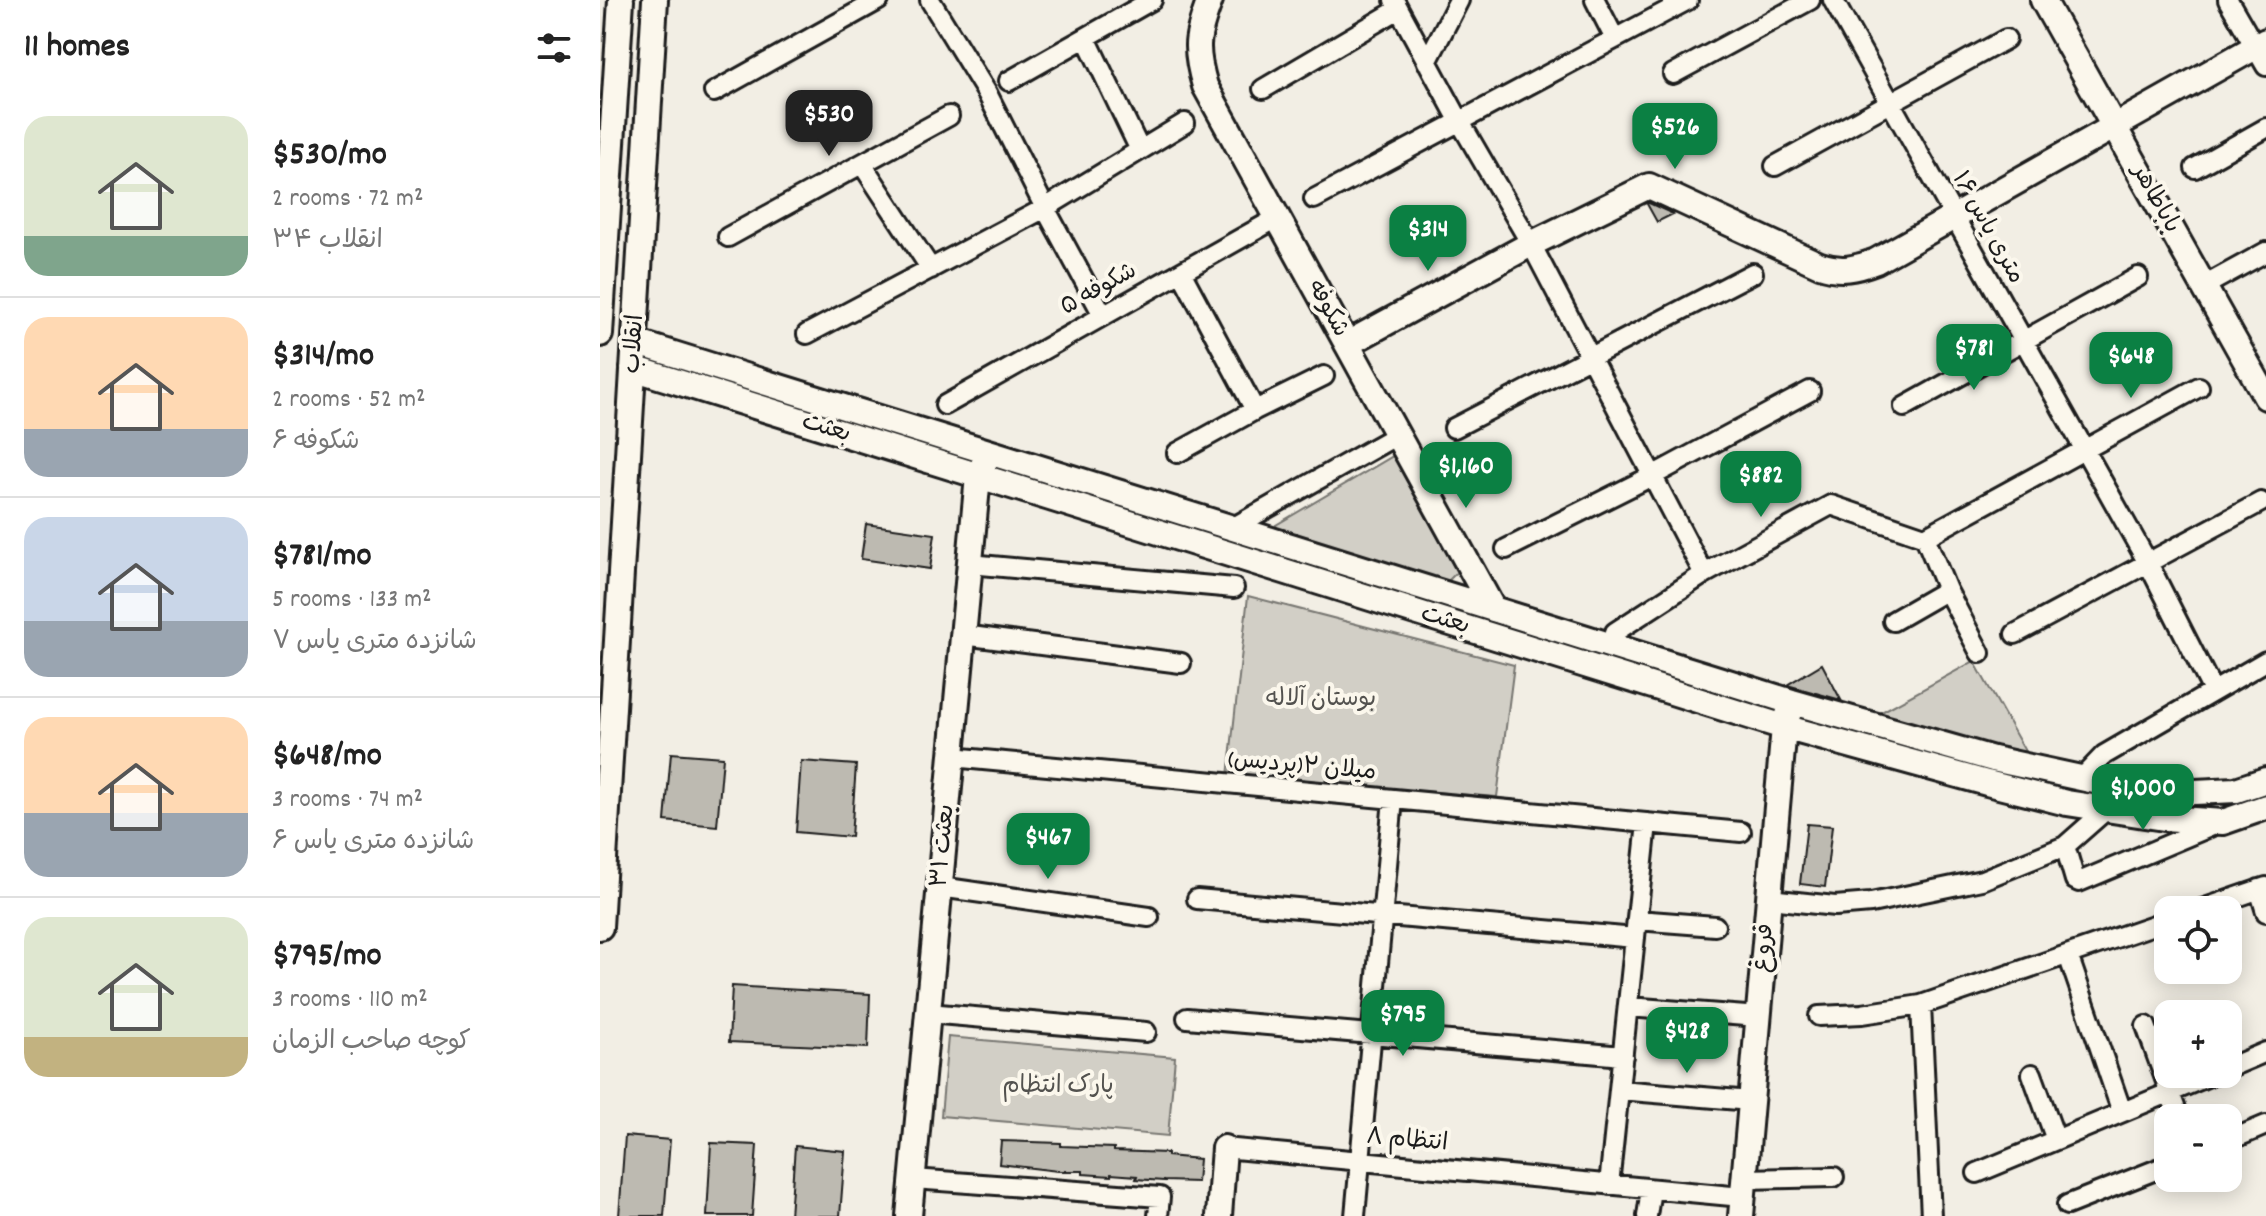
<!DOCTYPE html>
<html lang="en">
<head>
<meta charset="utf-8">
<style>
  :root { --surface:#fff; --page:#f6f6f6; --text:#222; --muted:#767676; --line:#e0e0e0; --accent:#0b8043 }
  body { margin:0; font-family:Dekko,"Playpen Sans Arabic",sans-serif; background:var(--page); color:var(--text); height:100vh; display:flex; flex-direction:column; font-size:30px; white-space:nowrap }
  * { box-sizing:border-box; margin:0 }
  p { font-size:26px; color:var(--muted) }
  .icon { flex:none; width:44px; height:44px; fill:none; stroke:currentColor; stroke-width:2; stroke-linecap:round; stroke-linejoin:round }
  .map { position:relative; flex:1; overflow:hidden }
  .side { display:flex; flex-direction:column; background:var(--surface); width:600px }
  .side>* { flex:none }
  .tools { position:absolute; left:1554px; top:896px; display:grid; gap:16px }
  .tools a { display:grid; place-items:center; width:88px; height:88px; border-radius:16px; background:var(--surface); box-shadow:0 4px 20px #0003; font-size:40px }
  .price { position:absolute; translate:-50% -68px; padding:0 18px; border-radius:16px; background:var(--accent); color:#fff; font-size:26px; line-height:52px; filter:drop-shadow(0 2px 4px #0008) }
  .price::after { content:''; position:absolute; left:50%; top:48px; width:24px; height:18px; margin-left:-12px; background:inherit; clip-path:polygon(0 0,100% 0,50% 100%) }
  .price.active { background:#222; color:#fff }
  ul { padding:0; list-style:none }
  li { display:flex; align-items:center; gap:24px; height:200px; padding:0 24px }
  li+li { border-top:2px solid var(--line) }
  li span { display:grid; place-items:center; flex:none; width:224px; height:160px; border-radius:24px; color:#555 }
  li>.icon { margin-inline-start:auto }
  span .icon { width:96px; height:96px; fill:#fffc; stroke-width:1 }
  li b { font-size:34px }
  h2 { display:flex; justify-content:space-between; align-items:center; height:96px; padding:0 24px; font-size:34px }
  main { display:flex; flex:1; min-height:0 }
  .map>svg:first-child { display:block }
  .green { fill:#d2cfc6; stroke:#777671; stroke-width:2 }
  .building { fill:#bdbab1; stroke:#1c1c1c; stroke-width:2 }
  .lines { fill:none; stroke-linecap:round; stroke-linejoin:round }
  .street-casing { stroke:#1c1c1c; stroke-width:24 }
  .secondary-casing { stroke:#1c1c1c; stroke-width:30 }
  .street { stroke:#fbf7ec; stroke-width:18 }
  .secondary { stroke:#fbf7ec; stroke-width:24 }
  .labels { text-anchor:middle; dominant-baseline:central; stroke-width:8; stroke-linejoin:round; paint-order:stroke }
  .street-label { font-size:24px; fill:#1c1c1c; stroke:#fbf7ec }
  .park-label { font-size:24px; fill:#53524f; stroke:#fbf7ec }
</style>
</head>
<body>
<main>
<section class="side">
<h2>11 homes<svg class="icon" aria-label="filters" viewBox="0 0 24 24"><path d="M4 7h16M4 17h16"/><circle cx="9" cy="7" r="2"/><circle cx="15" cy="17" r="2"/></svg></h2>
<ul>
<li><span style="background:linear-gradient(#dfe7d0 75%,#7fa58c 0)"><svg class="icon" aria-label="home" viewBox="0 0 24 24"><path d="M3 11l9-7 9 7M6 9v11h12V9"/></svg></span><div><b>$530/mo</b><p>2 rooms · 72 m²</p><p>انقلاب ۳۴</p></div></li>
<li><span style="background:linear-gradient(#ffd9b3 70%,#9aa5b1 0)"><svg class="icon" aria-label="home" viewBox="0 0 24 24"><path d="M3 11l9-7 9 7M6 9v11h12V9"/></svg></span><div><b>$314/mo</b><p>2 rooms · 52 m²</p><p>شکوفه ۶</p></div></li>
<li><span style="background:linear-gradient(#c9d6e8 65%,#9aa5b1 0)"><svg class="icon" aria-label="home" viewBox="0 0 24 24"><path d="M3 11l9-7 9 7M6 9v11h12V9"/></svg></span><div><b>$781/mo</b><p>5 rooms · 133 m²</p><p>شانزده متری یاس ۷</p></div></li>
<li><span style="background:linear-gradient(#ffd9b3 60%,#9aa5b1 0)"><svg class="icon" aria-label="home" viewBox="0 0 24 24"><path d="M3 11l9-7 9 7M6 9v11h12V9"/></svg></span><div><b>$648/mo</b><p>3 rooms · 74 m²</p><p>شانزده متری یاس ۶</p></div></li>
<li><span style="background:linear-gradient(#dfe7d0 75%,#c2b280 0)"><svg class="icon" aria-label="home" viewBox="0 0 24 24"><path d="M3 11l9-7 9 7M6 9v11h12V9"/></svg></span><div><b>$795/mo</b><p>3 rooms · 110 m²</p><p>کوچه صاحب الزمان</p></div></li>
</ul>
</section>
<div class="map">
<svg width="1666" height="1216" viewBox="0 0 1666 1216">
  <rect width="100%" height="100%" fill="#f2eee4"/>
  <filter id="ink" filterUnits="userSpaceOnUse"><feTurbulence type="fractalNoise" baseFrequency=".0125" numOctaves="2"/><feDisplacementMap in="SourceGraphic" scale="16" xChannelSelector="R" yChannelSelector="G"/><feConvolveMatrix kernelMatrix="1 2 1 2 8 2 1 2 1" color-interpolation-filters="sRGB"/></filter>
  <g filter="url(#ink)">
    <path class="green" d="M793,456L857,572L846,583L678,531L676,525Z
      M648,596L914,665L897,797L628,776Z
      M1374,661L1426,753L1278,720L1274,716Z
      M348,1037L575,1057L568,1136L341,1116Z"/>
    <path class="building" d="M1049,203L1073,214L1057,222L1047,204Z
      M837,449L859,486L846,493L826,455Z
      M266,524L335,534L330,569L261,559Z
      M1222,664L1241,700L1187,685Z
      M71,753L123,757L117,826L65,821Z
      M201,761L256,765L251,837L196,832Z
      M1207,824L1232,826L1225,887L1200,884Z
      M132,986L270,994L268,1048L129,1042Z
      M25,1136L70,1140L64,1216H19Z
      M401,1141L461,1143V1146L514,1148V1151L567,1153V1156L599,1159L597,1182L564,1181L536,1179L537,1176L511,1174V1176L483,1174V1171H458L399,1164Z
      M111,1143L157,1145L152,1216H107Z
      M195,1146L245,1151L240,1216H190Z"/>
    <g class="lines">
      <defs>
        <path id="street" d="M330,0L387,93L445,208L503,315
          M794,0L860,122L931,244L1104,574
          M995,0L1015,39
          M1233,0L1548,563L1613,691
          M1628,0L1666,66
          M486,38L540,150
          M827,62L859,0
          M1073,74L1210,0
          M409,81L552,0
          M663,89L799,9
          M114,92L279,0
          M262,164L331,269
          M1175,166L1406,39
          M1595,168L1666,128
          M714,199L1088,0
          M128,237L349,116
          M581,272L655,410
          M1604,286L1666,252
          M207,334L445,208L585,123
          M345,405L677,218
          M1304,407L1538,277
          M854,428L1153,273
          M577,453L655,410L724,376
          M632,528L797,435
          M1325,537L1599,387
          M1325,537L1347,590L1380,653
          M906,549L1052,476L1210,391
          M370,564L634,588
          M1293,621L1347,590
          M1015,632L1104,574L1231,505L1325,537
          M1415,634L1661,502
          M363,635L581,663
          M352,757L1141,832
          M1482,778L1504,755L1666,661
          M1465,846L1475,880L1479,882L1617,824
          M340,887L549,917
          M1659,889L1666,912
          M597,899L1035,938
          M1169,899L1235,906L1271,903L1382,880L1465,846L1507,809
          M1599,910L1666,887
          M1037,920L1115,926
          M1468,955L1522,1112
          M1321,1005L1331,1216
          M1028,1007L1159,1017
          M328,1013L546,1032
          M1219,1016L1262,1014L1321,1005L1568,920
          M587,1018L1023,1056
          M1546,1026L1579,1118
          M1628,1068L1666,1052
          M1432,1074L1456,1140
          M1019,1090L1151,1101
          M1628,1141L1666,1125
          M624,1148L1142,1197
          M1377,1173L1614,1074
          M313,1179L560,1197L558,1216
          M1145,1179L1234,1177
          M1009,1185L1047,823
          M1467,1205L1568,1165
          M755,1216L793,799
          M1047,1216L1051,1189"/>
        <path id="secondary" d="M610,0C596,37 594,48 605,86L893,609
          M1443,0L1666,397
          M0,334L21,0
          M35,342L1192,702L1393,759L1513,785L1574,793L1636,790L1666,780
          M747,344L931,244L1049,186L1220,265C1241,272 1255,269 1276,261L1666,41
          M33,368L1184,727L1387,783L1467,803L1564,818L1623,822L1666,807
          M0,927L55,0
          M309,1216L378,476L384,463
          M619,1216L624,1148
          M1141,1216L1184,727L1189,712"/>
      </defs>
      <use href="#street" class="street-casing"/>
      <use href="#secondary" class="secondary-casing"/>
      <use href="#street" class="street"/>
      <use href="#secondary" class="secondary"/>
    </g>
  </g>
  <g class="labels">
    <g class="street-label">
      <text transform="translate(1555 199) rotate(61)">باباطاهر</text>
      <text transform="translate(1387 228) rotate(61)">۱۶ متری یاس</text>
      <text transform="translate(499 290) rotate(-29)">شکوفه ۵</text>
      <text transform="translate(727 309) rotate(61)">شکوفه</text>
      <text transform="translate(35 344) rotate(-86)">انقلاب</text>
      <text transform="translate(226 429) rotate(17)">بعثت</text>
      <text transform="translate(845 621) rotate(17)">بعثت</text>
      <text transform="translate(702 767) rotate(5)">میلان ۲(پردیس)</text>
      <text transform="translate(344 846) rotate(-85)">بعثت ۳۱</text>
      <text transform="translate(1165 948) rotate(-85)">فروغ</text>
      <text transform="translate(807 1141) rotate(5)">انتظام ۸</text>
    </g>
    <g class="park-label">
      <text x="721" y="700">بوستان آلاله</text>
      <text x="458" y="1087">پارک انتظام</text>
    </g>
  </g>
</svg>
<div class="tools">
<a><svg class="icon" aria-label="locate" viewBox="0 0 24 24"><circle cx="12" cy="12" r="6"/><path d="M12 2v4M12 18v4M2 12h4M18 12h4"/></svg></a>
<a>+</a>
<a>−</a>
</div>
<b class="price active" style="left:229px;top:158px">$530</b>
<b class="price" style="left:1075px;top:171px">$526</b>
<b class="price" style="left:828px;top:273px">$314</b>
<b class="price" style="left:1374px;top:392px">$781</b>
<b class="price" style="left:1531px;top:400px">$648</b>
<b class="price" style="left:866px;top:510px">$1,160</b>
<b class="price" style="left:1161px;top:519px">$882</b>
<b class="price" style="left:1543px;top:832px">$1,000</b>
<b class="price" style="left:448px;top:881px">$467</b>
<b class="price" style="left:803px;top:1058px">$795</b>
<b class="price" style="left:1087px;top:1075px">$428</b>
</div>
</main>
</body>
</html>
